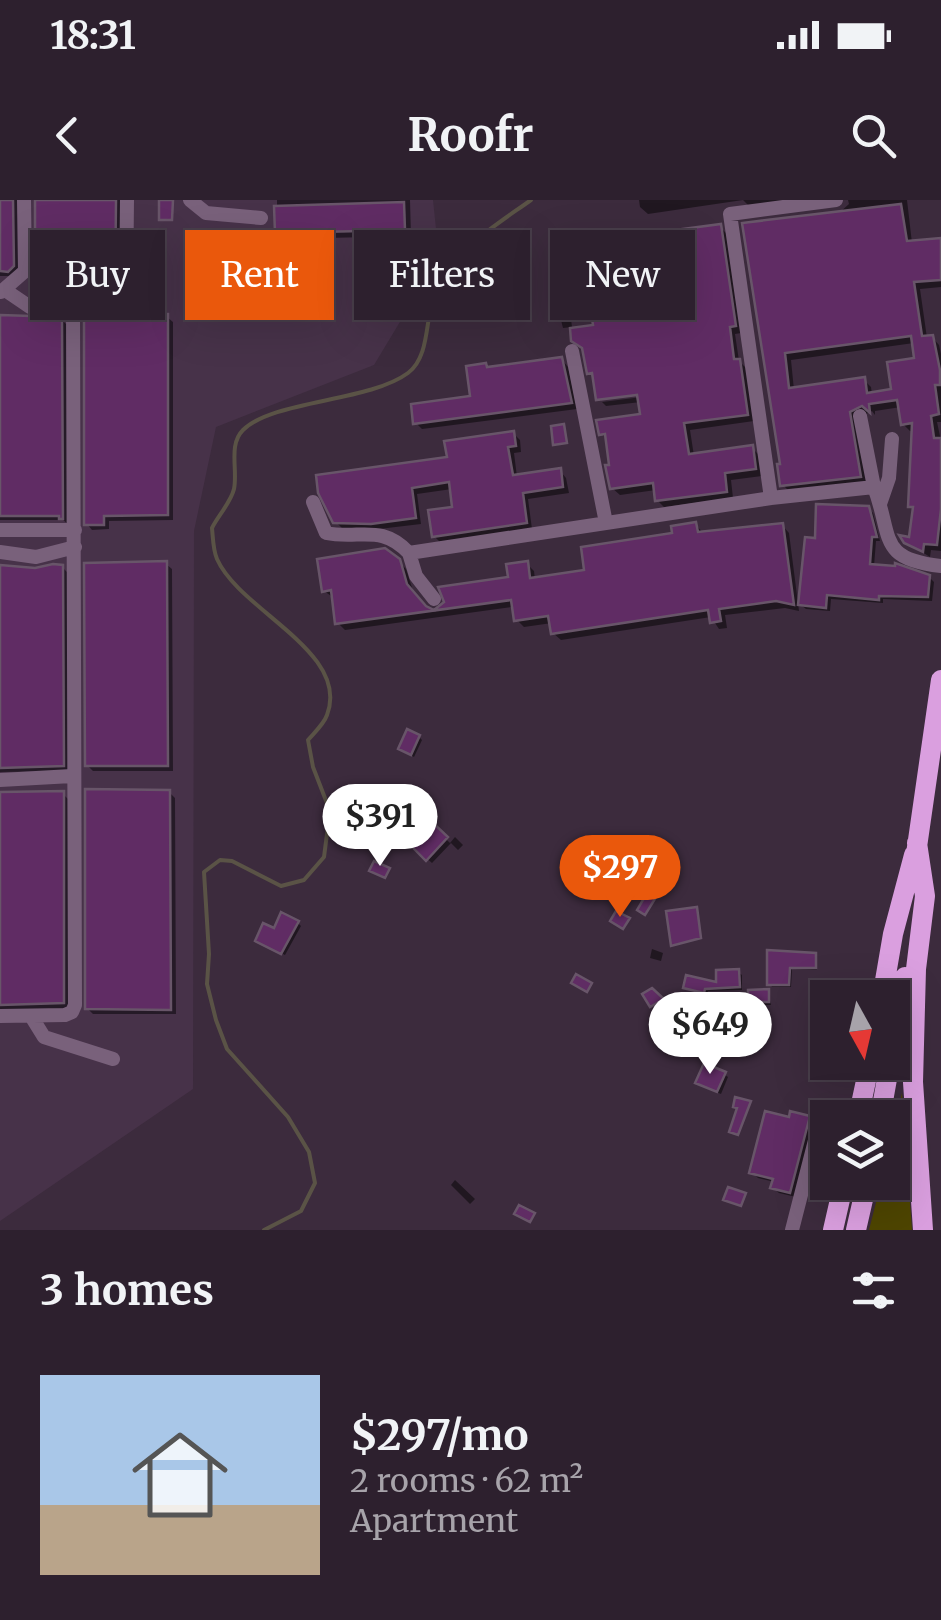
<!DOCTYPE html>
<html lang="en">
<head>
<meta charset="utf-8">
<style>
  :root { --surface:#2d202e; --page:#392d3a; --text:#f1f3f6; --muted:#a7a3aa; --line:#483e4a; --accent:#ea580c }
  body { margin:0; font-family:Merriweather,serif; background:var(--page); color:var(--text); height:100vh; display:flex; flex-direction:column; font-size:38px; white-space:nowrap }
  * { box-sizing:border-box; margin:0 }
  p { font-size:32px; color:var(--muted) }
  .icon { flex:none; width:55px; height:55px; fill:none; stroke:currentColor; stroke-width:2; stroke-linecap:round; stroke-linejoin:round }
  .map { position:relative; height:1030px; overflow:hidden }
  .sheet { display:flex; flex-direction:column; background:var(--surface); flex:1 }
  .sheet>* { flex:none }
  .hud { position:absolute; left:30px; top:30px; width:882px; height:90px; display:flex; gap:20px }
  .needle { width:65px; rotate:172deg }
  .controls { position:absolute; left:810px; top:780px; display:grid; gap:20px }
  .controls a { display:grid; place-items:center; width:100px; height:100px; border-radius:0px; background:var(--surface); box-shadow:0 10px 40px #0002,0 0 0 2px var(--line); font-size:50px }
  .price { position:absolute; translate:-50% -85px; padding:0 22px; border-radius:35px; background:#fff; color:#222; font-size:32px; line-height:65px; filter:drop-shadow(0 2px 5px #0008) }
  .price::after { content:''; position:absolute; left:50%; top:60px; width:30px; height:22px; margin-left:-15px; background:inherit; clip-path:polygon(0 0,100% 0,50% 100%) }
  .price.on { background:var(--accent); color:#fff }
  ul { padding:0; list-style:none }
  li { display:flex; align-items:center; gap:30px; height:250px; padding:0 40px }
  li span { display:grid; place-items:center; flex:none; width:280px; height:200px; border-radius:0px; color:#555 }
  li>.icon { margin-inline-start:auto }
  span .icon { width:120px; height:120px; fill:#fffc; stroke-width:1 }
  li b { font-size:42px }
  h2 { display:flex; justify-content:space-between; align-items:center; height:120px; padding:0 40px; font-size:42px }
  .chip { padding:0 35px; border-radius:0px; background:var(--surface); box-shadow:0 10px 40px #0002,0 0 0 2px var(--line); font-size:35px; line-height:90px }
  .chip.on { background:var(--accent); color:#fff }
  .status { display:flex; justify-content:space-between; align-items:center; height:70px; padding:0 50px; background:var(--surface); direction:ltr }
  .status svg { height:28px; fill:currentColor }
  header { display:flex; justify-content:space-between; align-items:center; height:130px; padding:0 40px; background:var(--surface); font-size:45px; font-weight:700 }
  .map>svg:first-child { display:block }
  .built { fill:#473249 }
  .green { fill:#4e4500 }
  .shadow { fill:#0007; fill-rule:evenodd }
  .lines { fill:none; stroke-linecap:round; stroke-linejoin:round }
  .stream { stroke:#5a5346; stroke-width:4 }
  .building { fill:#602c64; stroke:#685569; stroke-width:2.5; fill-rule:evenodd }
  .minor { stroke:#79617b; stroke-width:14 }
  .highway { stroke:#da9fdf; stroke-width:20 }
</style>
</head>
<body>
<div class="status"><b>18:31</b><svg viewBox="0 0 49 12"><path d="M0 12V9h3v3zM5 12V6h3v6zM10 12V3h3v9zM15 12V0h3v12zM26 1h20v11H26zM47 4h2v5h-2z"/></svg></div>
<header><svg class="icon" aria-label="back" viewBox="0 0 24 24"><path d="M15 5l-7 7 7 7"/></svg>Roofr<svg class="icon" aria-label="search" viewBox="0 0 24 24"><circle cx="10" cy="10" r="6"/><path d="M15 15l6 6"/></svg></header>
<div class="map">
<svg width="941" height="1030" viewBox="0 0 941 1030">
  <rect width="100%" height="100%" fill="#3c2b3d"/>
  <path class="built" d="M0,0H433L439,57L374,165L216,227L194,331L193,889L0,1021Z"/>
  <path class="green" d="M902,893L912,1030H869L881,983L892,982L893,932Z"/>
  <path class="shadow" d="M0,0H22L19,72L14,76H0Z
    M37,0H124L120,99L43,101L37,95Z
    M277,0H410L411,36L285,39L277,32Z
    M639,0H811L751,8L743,0L648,14L640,7Z
    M848,0H907L912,43L941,41V87L920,89L927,138L932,137L939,145L941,154V222H937L941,241V351L931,350L930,357L906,342L911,339L915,310L911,306L914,231H910L903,224L901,207L875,211V215L872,211L856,219L867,284L790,292L783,285V266L745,25L839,13L849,4ZM914,143L917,160L894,191L872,195L871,187L864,180L794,190L791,160Z
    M720,27L727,34L741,133L735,134L739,161L746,168L754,221L690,230L694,256L752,248L759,255L762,276L731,280L733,298L664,307L657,300L656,290L620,295L612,288L608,240L602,234L643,216L641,202L606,206L602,202L650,196L649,191L601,197V201L599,199L596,179L590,173L595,127L591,99L582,100L575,93Z
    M167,117L173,122V320L109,321V329L92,330L87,324Z
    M0,118L61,119L67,125L68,324L63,320H0Z
    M571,119L572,127L563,128L561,120Z
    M562,160L568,167L577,209L422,229L416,223L472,199L489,169Z
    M513,233L520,240L521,252L514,253L517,277L560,271L566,278L569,293L528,299L532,329L440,342L434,336L455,309L452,289L417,294L421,324L379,329H343L336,322L450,259Z
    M868,308L873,313L880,341H876L874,366L929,377L934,382L932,401L883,399V403L831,399L830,411L806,409L801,405L817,341Z
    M696,325L704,334L782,325L789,333L799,411L785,408L725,415L727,428L719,429L711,417L561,440L553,433L552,423L524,427L517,420L512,407L345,430L338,423L334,398L324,391L398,361L406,369L414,394L427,409L435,412L447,403L511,379L527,364L534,371L535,380L587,372Z
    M166,364L172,369L173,571H93L87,565Z
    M62,367L68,373V571L0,572V369Z
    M419,537L422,540L414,557L401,549Z
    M169,592L175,598L176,814H93L87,808Z
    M63,594L68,599L69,808L0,812V595Z
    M399,595L450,643L455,637L463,645L458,650L451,643L432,663L400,634Z
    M389,636L390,645H378L377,637Z
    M298,723L301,726L285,755L258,741Z
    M652,749L663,753L661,761L650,758Z
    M770,753L815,755L817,770L792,769L791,787H772L770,784Z
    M738,772L742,775V790L708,791L707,795L686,788L719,785Z
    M768,792L771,805H754L750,801Z
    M724,874L728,877L721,894L701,886Z
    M809,919L814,924L796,997L779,993L773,988L775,982L758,978L752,972Z
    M455,980L475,999L470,1004L451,985Z"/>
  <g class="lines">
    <path class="stream" d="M264,1030L301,1011L315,983L309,952L288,917L227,849L216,820L207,784L209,754L204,672L220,660L232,661L281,686L304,680L324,657L330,611L313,567L308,540C314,533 324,524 327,515C351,452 240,411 217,359C213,350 213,338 212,328C218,316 231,302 234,289C238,270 228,245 243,230C273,200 369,202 408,173C432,155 424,112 437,87C457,48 496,25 531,0"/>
  </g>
  <path class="building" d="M0,0H13L14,66L8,72L0,71Z
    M35,0H116L115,94L35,96Z
    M159,0H173L172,20H159Z
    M404,2L405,30L275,33L274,6Z
    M901,4L907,41L941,38V80L914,82L922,136L933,135L940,170V185H935L939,214L931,216L934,238H941V309L937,345L924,344L923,352L904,343L899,335L909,337L913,307H908L912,223L901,225L897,200L869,204L870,213L862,206L850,212L861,277L780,286L777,264H780L742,23ZM911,136L914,158L887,162L891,189L867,193L865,177L789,188L785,153Z
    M721,24L736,126L730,127L734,159H740L748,215L684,223L689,254L753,245L756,269L725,273L727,292L655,301L653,283L610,289L605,265H609L605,234L599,235L596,220L640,214L637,195L596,200L592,173L587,174L582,148L571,141L570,128L593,125L588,93L573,95L569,44Z
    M168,114V315L104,316V325H84V116Z
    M0,115L62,117L63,319H59V316H0Z
    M562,157L572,203L413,224L411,204L470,196L466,166L486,163L487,167Z
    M564,224L567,243L553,245L551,226Z
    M514,231L516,246L508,247L513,275L561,268L563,287L523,293L527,323L432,337L428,310L452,307L449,282L412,288L416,318L371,324L333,323L318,293L316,275L447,257L444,241Z
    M816,304L869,306L877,337H872L870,364L895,366V363L930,375L928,397L879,396V400L827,395L826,408L798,405L805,337L815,338Z
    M696,322L698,332L783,323L794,405L776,401L719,409L721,421L710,423L708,410L551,434L548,416L514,421L511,400L335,424L331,390L322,392L317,359L385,348L400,359L407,384L426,406L434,410L444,402L438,387L508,377L506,364L528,361L530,378L584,370L581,347L672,333L671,326Z
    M167,361L168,566H85L84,363Z
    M53,364L63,365L64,566L0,568V365L35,368Z
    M407,529L420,535L411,555L398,549Z
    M85,589L170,590L171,810L85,809Z
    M64,591V803L0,805V592Z
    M399,591L448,637L426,661L379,613Z
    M374,661L390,668L385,678L369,671Z
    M657,676L666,681L645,715L637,710Z
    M697,707L701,738L671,746L666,711Z
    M616,711L630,718L623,729L610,721Z
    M281,712L299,721L281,754L255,741L263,723L274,728Z
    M767,750L816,753V768H790L789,785H767Z
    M739,769L740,787L705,789L704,793L683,788L686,775L716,782V770Z
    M576,774L592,783L587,792L571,783Z
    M652,788L664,799L650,807L642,794Z
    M769,789V802H748V790Z
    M704,863L726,872L717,892L695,883Z
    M735,897L751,901L738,935L729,932L737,908L733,907Z
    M765,911L789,917L790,911L810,916L790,993L770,988L773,979L749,973Z
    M728,987L746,993L741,1006L723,1000Z
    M519,1005L535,1013L530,1022L514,1014Z"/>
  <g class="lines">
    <path class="minor" d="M190,0L206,13L261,18
      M5,90L30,107L121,105L126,97L127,0
      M1,92L25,71L24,0
      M572,151L606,323
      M860,216L874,287
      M771,298L874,287C893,337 877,359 941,366
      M313,302L326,333C359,340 381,323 409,353L771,298L730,14L836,0
      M880,304L889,278L892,239
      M0,330H75
      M0,352L36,357L75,347
      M409,353L416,376L434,399
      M0,580L72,576
      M0,816L65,815L72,812L75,805L73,108
      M31,816L44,837L113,859
      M792,1030L822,913L843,918"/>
    <path class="highway" d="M917,643L925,696L916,769L913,882L923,1030
      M916,654L941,480
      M882,798L893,734L914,655
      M892,849L905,777
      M858,918L870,862
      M880,918L890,862
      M833,1030L844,982
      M856,1030L867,982"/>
  </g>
</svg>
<div class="controls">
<a><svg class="needle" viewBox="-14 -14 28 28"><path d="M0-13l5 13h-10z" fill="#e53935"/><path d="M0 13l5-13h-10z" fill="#a7a3aa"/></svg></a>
<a><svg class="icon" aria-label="layers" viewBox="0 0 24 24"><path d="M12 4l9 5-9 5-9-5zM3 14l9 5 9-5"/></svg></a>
</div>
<b class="price" style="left:380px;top:669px">$391</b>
<b class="price on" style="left:620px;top:720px">$297</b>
<b class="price" style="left:710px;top:877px">$649</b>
<div class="hud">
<a class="chip">Buy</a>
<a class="chip on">Rent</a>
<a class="chip">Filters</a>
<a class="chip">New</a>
</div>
</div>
<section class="sheet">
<h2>3 homes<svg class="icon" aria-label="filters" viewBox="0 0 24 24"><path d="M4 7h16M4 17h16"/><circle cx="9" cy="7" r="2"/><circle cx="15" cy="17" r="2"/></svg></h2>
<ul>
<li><span style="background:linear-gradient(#a9c7e8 65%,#b9a48a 0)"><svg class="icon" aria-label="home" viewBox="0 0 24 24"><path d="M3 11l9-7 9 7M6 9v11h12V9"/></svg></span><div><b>$297/mo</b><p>2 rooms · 62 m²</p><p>Apartment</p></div></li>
</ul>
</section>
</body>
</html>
